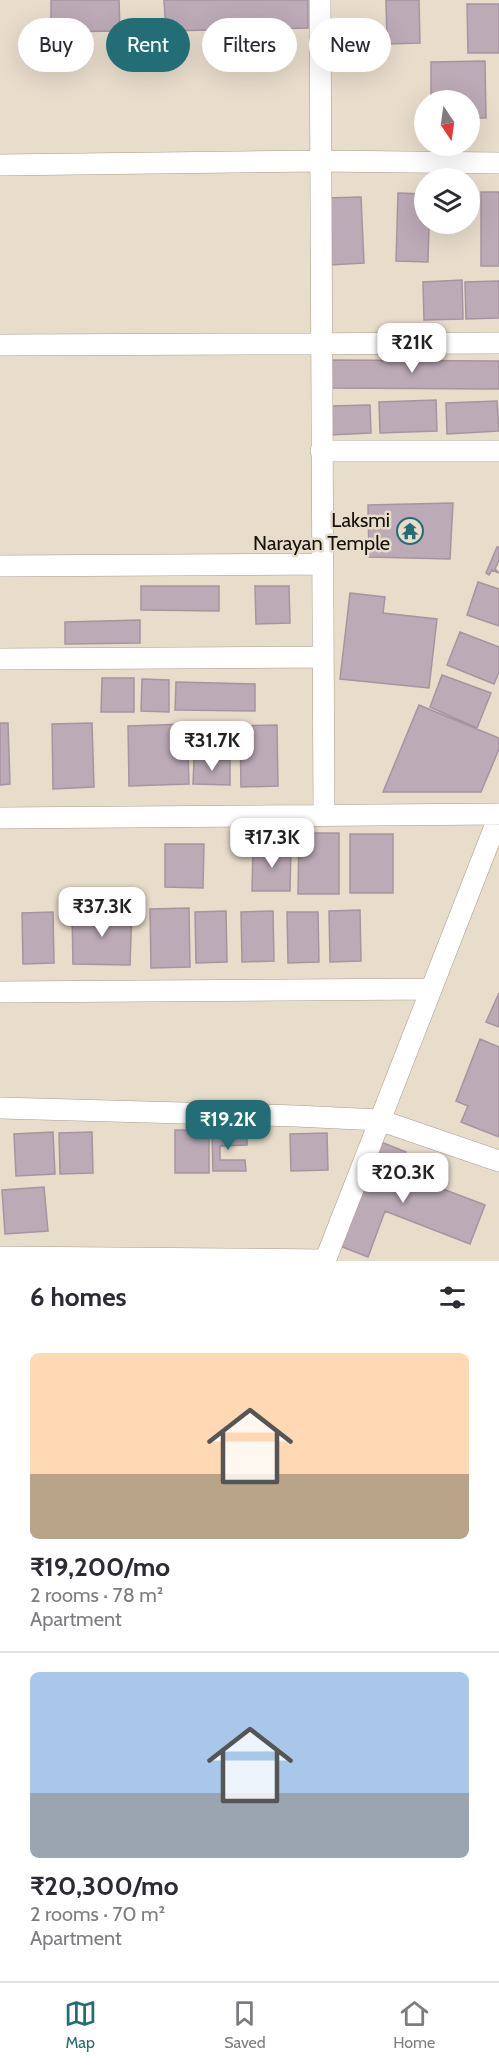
<!DOCTYPE html>
<html lang="en">
<head>
<meta charset="utf-8">
<style>
  :root { --surface:#fff; --page:#f7f7f7; --text:#2b2b33; --muted:#7c7c81; --line:#e1e1e2; --accent:#236e76 }
  body { margin:0; font-family:Cabin,sans-serif; background:var(--page); color:var(--text); height:100vh; display:flex; flex-direction:column; font-size:22px; white-space:nowrap }
  * { box-sizing:border-box; margin:0 }
  p { font-size:20px; color:var(--muted) }
  .icon { flex:none; width:33px; height:33px; fill:none; stroke:currentColor; stroke-width:2; stroke-linecap:round; stroke-linejoin:round }
  .map { position:relative; height:1261px; overflow:hidden }
  .side { display:flex; flex-direction:column; background:var(--surface); flex:1 }
  .side>* { flex:none }
  .hud { position:absolute; left:18px; top:18px; width:464px; height:54px; display:flex; gap:12px }
  .needle { width:39px; rotate:167deg }
  .buttons { position:absolute; left:414px; top:90px; display:grid; gap:12px }
  .buttons a { display:grid; place-items:center; width:66px; height:66px; border-radius:50%; background:var(--surface); box-shadow:0 6px 24px #0002; font-size:30px }
  .price { position:absolute; translate:-50% -51px; padding:0 14px; border-radius:12px; background:#fff; color:#222; font-size:20px; line-height:39px; filter:drop-shadow(0 2px 3px #0008) }
  .price::after { content:''; position:absolute; left:50%; top:36px; width:18px; height:14px; margin-left:-9px; background:inherit; clip-path:polygon(0 0,100% 0,50% 100%) }
  .price.current { background:var(--accent); color:#fff }
  ul { padding:0; list-style:none }
  li { display:grid; align-content:center; gap:12px; height:318px; padding:0 30px }
  li+li { border-top:2px solid var(--line) }
  li span { display:grid; place-items:center; height:186px; border-radius:9px; color:#555 }
  li>.icon { margin-inline-start:auto }
  span .icon { width:108px; height:108px; fill:#fffc; stroke-width:1 }
  li b { font-size:26px }
  h2 { display:flex; justify-content:space-between; align-items:center; height:72px; padding:0 30px; font-size:26px }
  .tag { padding:0 21px; border-radius:27px; background:var(--surface); box-shadow:0 6px 24px #0002; font-size:21px; line-height:54px }
  .tag.current { background:var(--accent); color:#fff }
  .dock { display:flex; justify-content:space-around; align-items:center; height:84px; border-top:2px solid var(--line); background:var(--surface); font-size:16px; color:var(--muted) }
  .dock a { display:grid; justify-items:center; gap:3px }
  .dock .current { color:var(--accent) }
  .map>svg:first-child { display:block }
  .building { fill:#bcaab6; stroke:#a694a0; stroke-width:1.5 }
  .lines { fill:none; stroke-linecap:round; stroke-linejoin:round }
  .minor-casing { stroke:#a79c8c; stroke-width:22 }
  .minor { stroke:#fff; stroke-width:21 }
  .labels { text-anchor:middle; dominant-baseline:central; stroke-width:5; stroke-linejoin:round; paint-order:stroke }
  .poi-label { font-size:20px; fill:#14100a; stroke:#e8dccb; text-anchor:end }
</style>
</head>
<body>
<div class="map">
<svg width="499" height="1261" viewBox="0 0 499 1261">
  <rect width="100%" height="100%" fill="#e8dccb"/>
  <path class="building" d="M51,0H119L120,31L51,32Z
    M164,0H308V28L166,31Z
    M386,0H419L420,43L387,44Z
    M467,4H499V53H468Z
    M485,61L486,118H470V100H431V62Z
    M481,192H499V266H481Z
    M398,193L424,194V224H429L428,262L396,261Z
    M361,197L364,263L329,265L326,198Z
    M462,280L463,319L424,320L423,282Z
    M499,281V318L466,319L465,282Z
    M326,360L499,361V389L326,388Z
    M436,400L437,431L380,433L379,402Z
    M497,401L499,431L447,434L446,403Z
    M370,405L371,433L330,435L329,406Z
    M453,503L450,559L369,557L368,505Z
    M497,547H499V560L495,569L499,573L492,570L489,575L486,573Z
    M478,582L499,589V626L467,615Z
    M141,586H219V611L141,610Z
    M255,586H289L290,623L256,624Z
    M350,593L385,597L383,613L437,619L429,688L340,679Z
    M140,620V643L65,644V622Z
    M460,632L499,647V672L494,684L447,665Z
    M442,675L491,693L477,728L430,707Z
    M102,678H134V712H101Z
    M142,679L169,680V712L141,711Z
    M176,682L255,684V711L175,710Z
    M419,705L499,738V749L481,792H383Z
    M0,723H8L10,784L0,785Z
    M92,723L94,787L53,789L52,724Z
    M187,724L189,784L129,786L128,726Z
    M277,725L278,786L241,787L240,726Z
    M194,759L230,760V785L193,784Z
    M299,833H339V894H298Z
    M350,834H393V893H350Z
    M165,844H204L203,888L165,887Z
    M253,847H291L290,891H252Z
    M189,908L190,967L151,968L150,909Z
    M132,910L130,965L73,964L72,913Z
    M360,910L361,961L330,962L329,911Z
    M226,911L227,962L196,963L195,912Z
    M273,911L274,961L242,962L241,912Z
    M53,912L54,963L23,964L22,913Z
    M287,912H318L319,962L288,963Z
    M499,993V1027L486,1022Z
    M480,1039L499,1047V1137L461,1122L468,1106L456,1101Z
    M175,1130H209V1173H175Z
    M53,1132L55,1174L16,1176L14,1134Z
    M92,1132L93,1173L60,1174L59,1133Z
    M212,1132H247V1145L220,1146V1160H245L246,1171H213Z
    M327,1133L328,1170L291,1171L290,1134Z
    M376,1140L406,1152L398,1172L485,1205L470,1244L385,1211L368,1257L335,1244Z
    M44,1187L48,1231L5,1234L2,1190Z"/>
  <g class="lines">
    <defs>
      <path id="minor" d="M320,0L324,815
        M0,165L319,161L499,163
        M0,345L499,343
        M321,451H499
        M0,566L322,564
        M0,659L323,657
        M0,818L499,814
        M0,992L431,989
        M0,1108L296,1116L379,1120L499,1161
        M0,1257L325,1260
        M325,1261L499,816"/>
    </defs>
    <use href="#minor" class="minor-casing"/>
    <use href="#minor" class="minor"/>
  </g>
  <defs>
    <symbol id="temple-ring" viewBox="-11 -11 22 22"><circle r="9.5" fill="#e8dccb" stroke="#236e76" stroke-width="1.5"/><path d="M0-6L5-2H3V0L6.5 2.5H4V6H1.5V3h-3V6H-4V2.5H-6.5L-3 0V-2H-5Z" fill="#236e76"/></symbol>
  </defs>
  <g fill-rule="evenodd">
    <use href="#temple-ring" x="395" y="516" width="30" height="30"/>
  </g>
  <g class="labels">
    <g class="poi-label">
      <text x="390" y="520">Laksmi<tspan x="390" dy="23">Narayan Temple</tspan></text>
    </g>
  </g>
</svg>
<div class="buttons">
<a><svg class="needle" viewBox="-14 -14 28 28"><path d="M0-13l5 13h-10z" fill="#e53935"/><path d="M0 13l5-13h-10z" fill="#7c7c81"/></svg></a>
<a><svg class="icon" aria-label="layers" viewBox="0 0 24 24"><path d="M12 4l9 5-9 5-9-5zM3 14l9 5 9-5"/></svg></a>
</div>
<b class="price" style="left:412px;top:374px">₹21K</b>
<b class="price" style="left:212px;top:772px">₹31.7K</b>
<b class="price" style="left:272px;top:869px">₹17.3K</b>
<b class="price" style="left:102px;top:938px">₹37.3K</b>
<b class="price current" style="left:228px;top:1151px">₹19.2K</b>
<b class="price" style="left:403px;top:1204px">₹20.3K</b>
<div class="hud">
<a class="tag">Buy</a>
<a class="tag current">Rent</a>
<a class="tag">Filters</a>
<a class="tag">New</a>
</div>
</div>
<section class="side">
<h2>6 homes<svg class="icon" aria-label="filters" viewBox="0 0 24 24"><path d="M4 7h16M4 17h16"/><circle cx="9" cy="7" r="2"/><circle cx="15" cy="17" r="2"/></svg></h2>
<ul>
<li><span style="background:linear-gradient(#ffd9b3 65%,#b9a48a 0)"><svg class="icon" aria-label="home" viewBox="0 0 24 24"><path d="M3 11l9-7 9 7M6 9v11h12V9"/></svg></span><div><b>₹19,200/mo</b><p>2 rooms · 78 m²</p><p>Apartment</p></div></li>
<li><span style="background:linear-gradient(#a9c7e8 65%,#9aa5b1 0)"><svg class="icon" aria-label="home" viewBox="0 0 24 24"><path d="M3 11l9-7 9 7M6 9v11h12V9"/></svg></span><div><b>₹20,300/mo</b><p>2 rooms · 70 m²</p><p>Apartment</p></div></li>
</ul>
</section>
<nav class="dock">
<a class="current"><svg class="icon" aria-label="map" viewBox="0 0 24 24"><path d="M3 6l6-2 6 2 6-2v14l-6 2-6-2-6 2zM9 4v14M15 6v14"/></svg>Map</a>
<a><svg class="icon" aria-label="saved" viewBox="0 0 24 24"><path d="M7 4h10v16l-5-4-5 4z"/></svg>Saved</a>
<a><svg class="icon" aria-label="home" viewBox="0 0 24 24"><path d="M3 11l9-7 9 7M6 9v11h12V9"/></svg>Home</a>
</nav>
</body>
</html>
